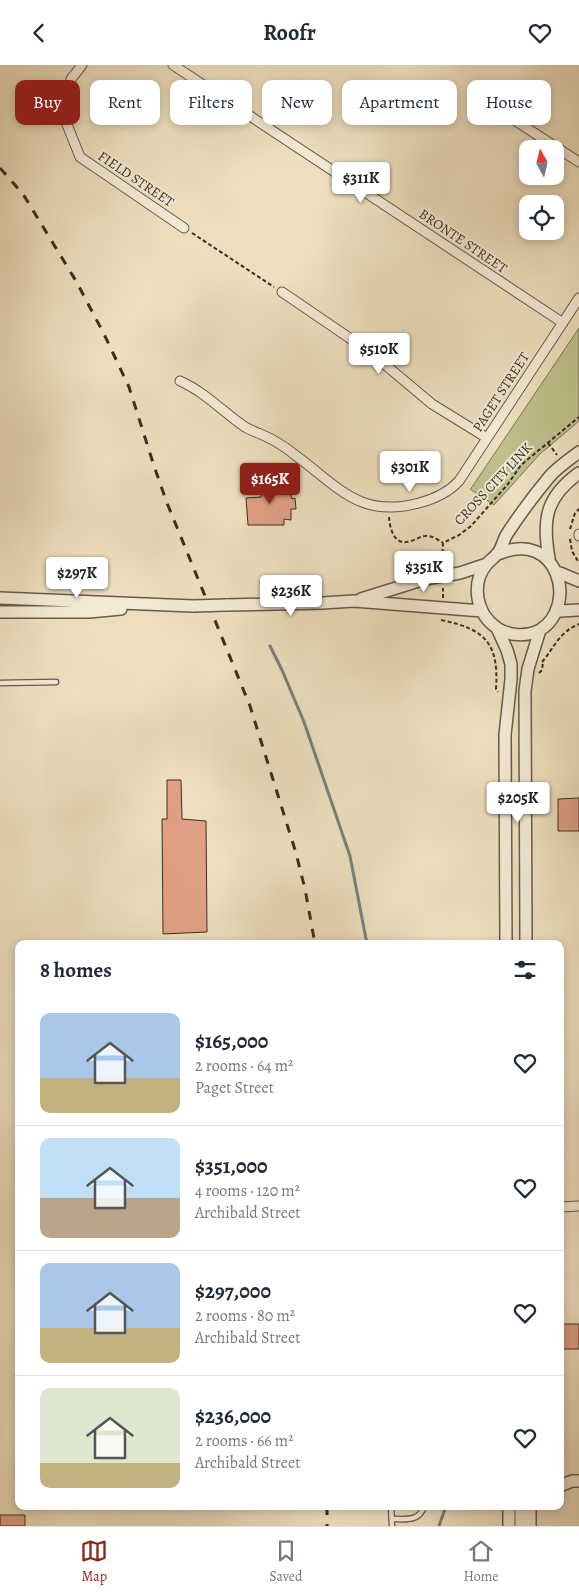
<!DOCTYPE html>
<html lang="en">
<head>
<meta charset="utf-8">
<style>
  :root { --surface:#fff; --page:#f6f6f7; --text:#1f2937; --muted:#747a83; --line:#e0e1e3; --accent:#8f2418 }
  body { margin:0; font-family:Alegreya,serif; background:var(--page); color:var(--text); height:100vh; display:flex; flex-direction:column; font-size:19px; white-space:nowrap }
  * { box-sizing:border-box; margin:0 }
  p { font-size:16px; color:var(--muted) }
  .icon { flex:none; width:28px; height:28px; fill:none; stroke:currentColor; stroke-width:2; stroke-linecap:round; stroke-linejoin:round }
  .map { position:relative; flex:1; overflow:hidden }
  .side { position:absolute; left:15px; top:875px; width:549px; height:570px; display:flex; flex-direction:column; background:var(--surface); border-radius:10px; box-shadow:0 2px 8px #0003 }
  .side>* { flex:none }
  .top-card { position:absolute; left:15px; top:15px; width:550px; height:45px; display:flex; gap:10px }
  .needle { width:32px; rotate:352deg }
  .fabs { position:absolute; left:519px; top:75px; display:grid; gap:10px }
  .fabs a { display:grid; place-items:center; width:45px; height:45px; border-radius:10px; background:var(--surface); box-shadow:0 2px 8px #0003; font-size:25px }
  .price { position:absolute; translate:-50% -42px; padding:0 11px; border-radius:5px; background:#fff; color:#222; font-size:16px; line-height:32px; filter:drop-shadow(0 1px 2px #0008) }
  .price::after { content:''; position:absolute; left:50%; top:30px; width:15px; height:11px; margin-left:-8px; background:inherit; clip-path:polygon(0 0,100% 0,50% 100%) }
  .price.active { background:var(--accent); color:#fff }
  ul { padding:0; list-style:none }
  li { display:flex; align-items:center; gap:15px; height:125px; padding:0 25px }
  li+li { border-top:1px solid var(--line) }
  li span { display:grid; place-items:center; flex:none; width:140px; height:100px; border-radius:10px; color:#555 }
  li>.icon { margin-inline-start:auto }
  span .icon { width:60px; height:60px; fill:#fffc; stroke-width:1 }
  li b { font-size:21px }
  h2 { display:flex; justify-content:space-between; align-items:center; height:60px; padding:0 25px; font-size:21px }
  .chip { padding:0 18px; border-radius:10px; background:var(--surface); box-shadow:0 2px 8px #0003; font-size:18px; line-height:45px }
  .chip.active { background:var(--accent); color:#fff }
  header { display:flex; justify-content:space-between; align-items:center; height:65px; padding:0 25px; background:var(--surface); font-size:22px; font-weight:700 }
  .tab-bar { display:flex; justify-content:space-around; align-items:center; height:70px; border-top:1px solid var(--line); background:var(--surface); font-size:14px; color:var(--muted) }
  .tab-bar a { display:grid; justify-items:center; gap:2px }
  .tab-bar .active { color:var(--accent) }
  .map>svg:first-child { display:block }
  .green { fill:#bfc08c; stroke:#7d7659 }
  .lines { fill:none; stroke-linecap:round; stroke-linejoin:round }
  .stream { stroke:#75827f; stroke-width:3 }
  .building { fill:#e1a085; stroke:#3b2d26 }
  .service-casing { stroke:#685a4c; stroke-width:7 }
  .minor-casing { stroke:#685a4c; stroke-width:11 }
  .tertiary-casing { stroke:#685a4c; stroke-width:14 }
  .path { stroke:#3b2d26; stroke-width:2; stroke-dasharray:4 2.5; stroke-linecap:butt }
  .service { stroke:#f3ead5; stroke-width:4.5 }
  .minor { stroke:#f3ead5; stroke-width:9 }
  .tertiary { stroke:#f3ead5; stroke-width:11 }
  .rail { stroke:#3b2d26; stroke-width:3; stroke-dasharray:9 9; stroke-linecap:butt }
  .tertiary-bridge-casing { stroke:#685a4c; stroke-width:14; stroke-linecap:butt }
  .tertiary-bridge { stroke:#f3ead5; stroke-width:11 }
  .labels { text-anchor:middle; dominant-baseline:central; stroke-width:4; stroke-linejoin:round; paint-order:stroke }
  .street-label { font-size:14px; fill:#3b2d26; stroke:#f3ead5 }
</style>
</head>
<body>
<header><svg class="icon" aria-label="back" viewBox="0 0 24 24"><path d="M15 5l-7 7 7 7"/></svg>Roofr<svg class="icon" aria-label="heart" viewBox="0 0 24 24"><path d="M12 20l-8-8c-3-5 5-10 8-4 3-6 11-1 8 4z"/></svg></header>
<div class="map">
<svg width="579" height="1461" viewBox="0 0 579 1461">
  <rect width="100%" height="100%" fill="#eddfbe"/>
  <filter id="stains"><feTurbulence type="fractalNoise" baseFrequency=".004" numOctaves="4"/><feColorMatrix values="0 0 0 0 .2 0 0 0 0 .09 0 0 0 0 .02 0 0 0 .5 -.17"/></filter>
  <radialGradient id="worn" r=".72"><stop offset=".6" stop-color="#630" stop-opacity="0"/><stop offset="1" stop-color="#630" stop-opacity=".3"/></radialGradient>
  <path class="green" d="M579,263V356L540,389L494,440L470,424L472,422Z"/>
  <g class="lines">
    <path class="stream" d="M270,581L282,605L304,657L350,791L367,879
      M439,1461L446,1441"/>
  </g>
  <path class="building" d="M260,417H285V429L290,428L292,434L295,433L296,444H291V455L284,454V460H248L246,433L261,432Z
    M167,715H181L182,754L206,756L207,867L163,869L162,754H167Z
    M579,733V766H558V734Z
    M561,1259H579V1284H561Z
    M0,1450H25V1461H0Z"/>
  <g class="lines">
    <defs>
      <path id="service" d="M0,618L56,617
        M391,1441L392,1461
        M392,1454C405,1454 420,1457 424,1441"/>
      <path id="minor" d="M82,0L71,14L66,57L80,92L184,163
        M173,0L563,258
        M476,30L579,97
        M282,227L370,287L432,339L487,373
        M180,316C205,327 223,347 245,362C254,367 264,370 273,375C280,379 288,384 295,390C338,421 359,454 419,438C434,434 448,428 459,416L579,233
        M579,471V469
        M560,1142L579,1141"/>
      <path id="tertiary" d="M498,489C558,463 579,541 540,565C527,572 509,571 497,563C476,549 471,519 486,500C489,496 494,493 497,489C502,484 503,475 507,469C520,449 535,429 550,411C558,402 570,394 579,387
        M549,493C542,454 546,432 579,408
        M560,508L579,516
        M0,533L193,541
        M361,534L425,514L460,508L487,499
        M226,540L322,538L354,536L482,546
        M560,546L579,545
        M0,547H89L121,544
        M497,563L507,585L511,599V614L505,670L506,879
        M526,879L525,626L528,604L540,565
        M560,1421L572,1416H579
        M509,1441V1461
        M521,1461V1441
        M530,1461V1441"/>
    </defs>
    <use href="#service" class="service-casing"/>
    <use href="#minor" class="minor-casing"/>
    <use href="#tertiary" class="tertiary-casing"/>
    <path class="path" d="M192,168L274,222
      M548,378L557,390
      M389,452C390,464 394,482 411,476C416,475 420,471 425,471C432,470 438,475 443,478
      M570,464L575,448L579,444
      M570,474L572,486L579,498
      M442,501L443,478L459,470L471,461L508,419L521,400L579,352
      M443,533V523
      M441,555C486,564 499,579 496,624L498,627
      M542,597C554,583 559,567 579,559
      M539,608L542,605L543,597"/>
    <use href="#service" class="service"/>
    <use href="#minor" class="minor"/>
    <use href="#tertiary" class="tertiary"/>
    <path class="rail" d="M0,103L23,129L76,216L104,269L129,322L154,401L167,438L250,641L296,788L305,824L315,879
      M327,1441V1461"/>
    <defs>
      <path id="tertiary-bridge" d="M193,541L226,540"/>
    </defs>
    <use href="#tertiary-bridge" class="tertiary-bridge-casing"/>
    <use href="#tertiary-bridge" class="tertiary-bridge"/>
  </g>
  <g class="labels">
    <g class="street-label">
      <text transform="translate(136 114) rotate(34)">FIELD STREET</text>
      <text transform="translate(463 176) rotate(34)">BRONTE STREET</text>
      <text transform="translate(501 327) rotate(-57)">PAGET STREET</text>
      <text transform="translate(493 419) rotate(-47)">CROSS CITY LINK</text>
    </g>
  </g>
  <rect width="100%" height="100%" filter="url(#stains)"/>
  <rect width="100%" height="100%" fill="url(#worn)"/>
</svg>
<div class="fabs">
<a><svg class="needle" viewBox="-14 -14 28 28"><path d="M0-13l5 13h-10z" fill="#e53935"/><path d="M0 13l5-13h-10z" fill="#747a83"/></svg></a>
<a><svg class="icon" aria-label="locate" viewBox="0 0 24 24"><circle cx="12" cy="12" r="6"/><path d="M12 2v4M12 18v4M2 12h4M18 12h4"/></svg></a>
</div>
<b class="price" style="left:361px;top:139px">$311K</b>
<b class="price" style="left:379px;top:310px">$510K</b>
<b class="price" style="left:410px;top:428px">$301K</b>
<b class="price active" style="left:270px;top:440px">$165K</b>
<b class="price" style="left:424px;top:528px">$351K</b>
<b class="price" style="left:77px;top:534px">$297K</b>
<b class="price" style="left:291px;top:552px">$236K</b>
<b class="price" style="left:518px;top:759px">$205K</b>
<div class="top-card">
<a class="chip active">Buy</a>
<a class="chip">Rent</a>
<a class="chip">Filters</a>
<a class="chip">New</a>
<a class="chip">Apartment</a>
<a class="chip">House</a>
</div>
<section class="side">
<h2>8 homes<svg class="icon" aria-label="filters" viewBox="0 0 24 24"><path d="M4 7h16M4 17h16"/><circle cx="9" cy="7" r="2"/><circle cx="15" cy="17" r="2"/></svg></h2>
<ul>
<li><span style="background:linear-gradient(#a9c7e8 65%,#c2b280 0)"><svg class="icon" aria-label="home" viewBox="0 0 24 24"><path d="M3 11l9-7 9 7M6 9v11h12V9"/></svg></span><div><b>$165,000</b><p>2 rooms · 64 m²</p><p>Paget Street</p></div><svg class="icon" aria-label="heart" viewBox="0 0 24 24"><path d="M12 20l-8-8c-3-5 5-10 8-4 3-6 11-1 8 4z"/></svg></li>
<li><span style="background:linear-gradient(#bfe0f5 60%,#b9a48a 0)"><svg class="icon" aria-label="home" viewBox="0 0 24 24"><path d="M3 11l9-7 9 7M6 9v11h12V9"/></svg></span><div><b>$351,000</b><p>4 rooms · 120 m²</p><p>Archibald Street</p></div><svg class="icon" aria-label="heart" viewBox="0 0 24 24"><path d="M12 20l-8-8c-3-5 5-10 8-4 3-6 11-1 8 4z"/></svg></li>
<li><span style="background:linear-gradient(#a9c7e8 65%,#c2b280 0)"><svg class="icon" aria-label="home" viewBox="0 0 24 24"><path d="M3 11l9-7 9 7M6 9v11h12V9"/></svg></span><div><b>$297,000</b><p>2 rooms · 80 m²</p><p>Archibald Street</p></div><svg class="icon" aria-label="heart" viewBox="0 0 24 24"><path d="M12 20l-8-8c-3-5 5-10 8-4 3-6 11-1 8 4z"/></svg></li>
<li><span style="background:linear-gradient(#dfe7d0 75%,#c2b280 0)"><svg class="icon" aria-label="home" viewBox="0 0 24 24"><path d="M3 11l9-7 9 7M6 9v11h12V9"/></svg></span><div><b>$236,000</b><p>2 rooms · 66 m²</p><p>Archibald Street</p></div><svg class="icon" aria-label="heart" viewBox="0 0 24 24"><path d="M12 20l-8-8c-3-5 5-10 8-4 3-6 11-1 8 4z"/></svg></li>
</ul>
</section>
</div>
<nav class="tab-bar">
<a class="active"><svg class="icon" aria-label="map" viewBox="0 0 24 24"><path d="M3 6l6-2 6 2 6-2v14l-6 2-6-2-6 2zM9 4v14M15 6v14"/></svg>Map</a>
<a><svg class="icon" aria-label="saved" viewBox="0 0 24 24"><path d="M7 4h10v16l-5-4-5 4z"/></svg>Saved</a>
<a><svg class="icon" aria-label="home" viewBox="0 0 24 24"><path d="M3 11l9-7 9 7M6 9v11h12V9"/></svg>Home</a>
</nav>
</body>
</html>
